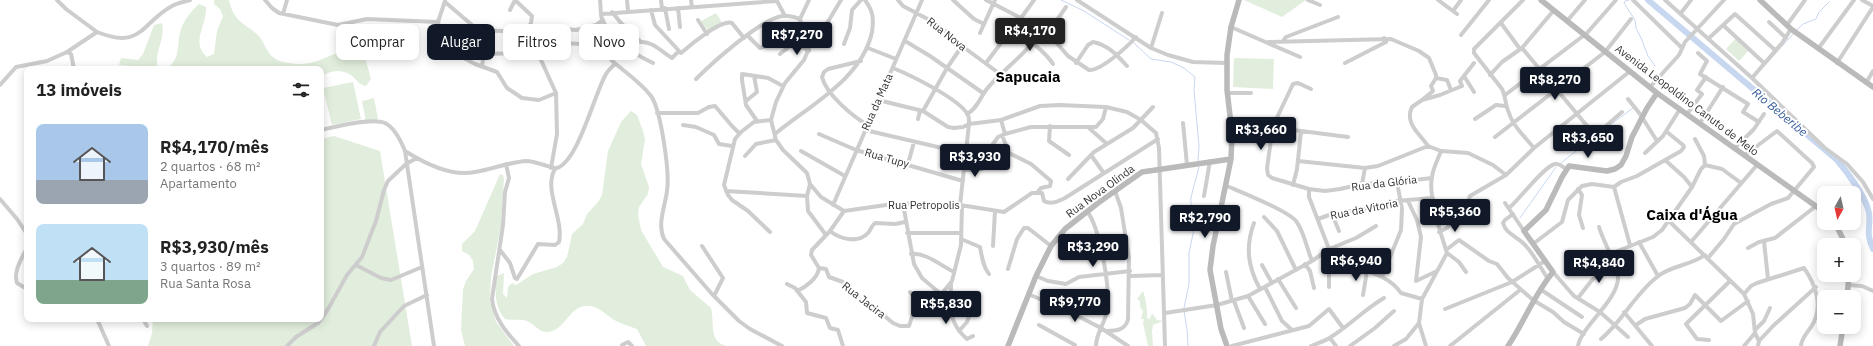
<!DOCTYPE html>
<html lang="pt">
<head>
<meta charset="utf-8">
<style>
  :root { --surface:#fff; --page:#f2f2f2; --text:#222; --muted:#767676; --accent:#111827 }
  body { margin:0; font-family:"IBM Plex Sans",sans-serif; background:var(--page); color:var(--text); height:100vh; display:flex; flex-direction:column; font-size:15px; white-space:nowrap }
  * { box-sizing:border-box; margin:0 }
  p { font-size:13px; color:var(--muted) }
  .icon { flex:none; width:22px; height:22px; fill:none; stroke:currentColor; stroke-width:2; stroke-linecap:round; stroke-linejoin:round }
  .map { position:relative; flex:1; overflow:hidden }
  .side { position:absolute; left:24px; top:66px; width:300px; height:256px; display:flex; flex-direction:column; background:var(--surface); border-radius:8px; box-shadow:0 2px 10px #0003 }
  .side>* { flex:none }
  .guide { position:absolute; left:336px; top:24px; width:380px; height:36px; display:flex; gap:8px }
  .needle { width:26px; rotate:188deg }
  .tools { position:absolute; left:1817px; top:186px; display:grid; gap:8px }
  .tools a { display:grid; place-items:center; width:44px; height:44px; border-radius:8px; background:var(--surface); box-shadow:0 2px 10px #0003; font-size:20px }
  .price { position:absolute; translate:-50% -34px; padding:0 9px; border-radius:4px; background:var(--accent); color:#fff; font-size:13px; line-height:26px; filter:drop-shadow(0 1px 2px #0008) }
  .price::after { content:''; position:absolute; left:50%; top:24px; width:12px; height:9px; margin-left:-6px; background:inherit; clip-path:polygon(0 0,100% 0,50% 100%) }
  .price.active { background:#222; color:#fff }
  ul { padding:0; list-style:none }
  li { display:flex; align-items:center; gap:12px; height:100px; padding:0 12px }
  li span { display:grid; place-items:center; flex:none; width:112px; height:80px; border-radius:8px; color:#555 }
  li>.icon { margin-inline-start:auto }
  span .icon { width:48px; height:48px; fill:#fffc; stroke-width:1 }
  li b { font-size:17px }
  h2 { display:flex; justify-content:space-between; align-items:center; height:48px; padding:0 12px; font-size:17px }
  .tag { padding:0 14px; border-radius:8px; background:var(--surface); box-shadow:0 2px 10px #0003; font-size:14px; line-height:36px }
  .tag.active { background:var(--accent); color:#fff }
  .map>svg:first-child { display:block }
  .green { fill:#e2eedd }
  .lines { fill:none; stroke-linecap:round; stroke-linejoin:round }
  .stream { stroke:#c7d7ef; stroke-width:1 }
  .river { stroke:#c7d7ef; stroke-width:6 }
  .street { stroke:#cdcdcd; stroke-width:4 }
  .secondary { stroke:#bababa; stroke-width:5.5 }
  .labels { text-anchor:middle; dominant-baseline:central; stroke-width:4; stroke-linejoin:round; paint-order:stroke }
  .street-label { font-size:11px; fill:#303030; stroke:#fff }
  .water-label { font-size:12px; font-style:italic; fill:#365d9a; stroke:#fff }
  .district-label { font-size:15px; font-weight:bold; fill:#000; stroke:#fff }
</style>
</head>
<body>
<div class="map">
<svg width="1873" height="346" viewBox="0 0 1873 346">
  <rect width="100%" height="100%" fill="#fff"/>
  <path class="green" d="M214,0H229C234,23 244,22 259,36C264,42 266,51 272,56C277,61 282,62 289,63C320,69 332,47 359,51L365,57L371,79L366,86C359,85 356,79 351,75C341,69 330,70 321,77V69H167C182,56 176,45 181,29C184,20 192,10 199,4L206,7C207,26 190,42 207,57L214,54L217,31L223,16L220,9L214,4Z
    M1244,0H1306L1282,17Z
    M716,13L723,24L709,32L701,21Z
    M162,23C166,40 153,53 158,69C144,69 133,66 119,65L121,58L138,60L143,54L154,25Z
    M1736,38L1749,50L1739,61L1726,49Z
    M1234,58L1274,59L1273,89L1233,87Z
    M353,82L361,119L332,125L323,88Z
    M374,98L378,119L366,122L362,101Z
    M631,111L637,115L643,131L645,139L641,164L649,187L648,194L639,207L638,214L641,230L663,267L683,276L690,290L711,308C715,323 708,342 727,346H646L637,329C629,326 622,324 614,320C605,314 599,306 587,306C568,306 566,331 547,332C539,332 536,326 529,322C523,318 513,321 505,319C494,306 495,292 497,276L504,273L503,294L507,298L508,287L512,283L516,285L533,274L557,267L563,263L567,257L572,234L583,224L587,214L598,202L602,195L608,151L621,122Z
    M334,136L380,151L412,346H148L152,333L153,319H321V139Z
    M500,174L503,175L504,179L501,226L491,277L490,301L496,322L514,346H465L461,330L463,289L466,281L474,269L473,261L469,255L462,251V244L475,231Z
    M1143,291C1145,295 1148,313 1147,318L1150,319L1152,313L1157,320L1163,321L1153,325L1152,332L1153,346H1148L1143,323L1144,319H1141L1143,311L1140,307V301L1137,299Z"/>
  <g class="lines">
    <path class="stream" d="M1061,0L1084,11L1129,40
      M1629,0L1625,1L1624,3L1635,20L1636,28L1641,38L1648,56L1655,66
      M1797,30L1803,24L1816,19L1819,12L1829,2
      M1134,43L1151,59L1171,62L1184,68L1195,77L1194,90L1199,146L1198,161
      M1766,64L1793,34
      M1748,85L1749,82
      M1610,125L1633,108
      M1561,163L1599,133
      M1520,218L1556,167
      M1869,240L1873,238
      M1184,308L1189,284V253L1194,229L1191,225C1201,207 1189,210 1191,198C1193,187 1197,177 1199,167
      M1184,311L1187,329L1188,346"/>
    <path class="river" d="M1648,0L1837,160C1847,172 1866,197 1869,213C1871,228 1865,232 1873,249"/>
    <path class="street" d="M57,0L66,9L97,32
      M265,0L272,8L279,13L338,25L367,19L438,22
      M515,0L532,16L531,23L524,36
      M600,0C601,6 600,13 602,19C611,39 634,54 653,63
      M627,0L628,11
      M661,0L662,9
      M691,0L692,7
      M898,0L903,6L937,24L962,46L1000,74
      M953,0L974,19L984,24
      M986,0L1021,18L1039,31L1048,33L1068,56L1089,70C1101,71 1128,46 1136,37
      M1077,0L1151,48L1168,55L1193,62L1227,63
      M1308,0L1320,5
      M1438,0L1457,14
      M1523,0L1474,49V53L1502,89C1506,97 1505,105 1509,113C1513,126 1525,137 1534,148
      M1633,0L1682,48
      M1665,0L1752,78L1825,148L1847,164L1863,182L1873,199
      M1862,0L1873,6
      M445,1L438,22L440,30L449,45L458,55L475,64L497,72L507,88L522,98L539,100L556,93
      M777,1L785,16
      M445,2L478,30L503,31L526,38L541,60L556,93L557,134L551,168
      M665,8L669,29
      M678,8L680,27
      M510,10L515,0
      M651,10L655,25L681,53C689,46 721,19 732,23L744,38
      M1453,11L1461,0
      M612,12L621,23L641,42C652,41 662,52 672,58L679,51
      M1681,13L1691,0
      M283,14L287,0
      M602,14L777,1
      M1021,18L1034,0
      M800,19L809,0
      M698,20L707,34
      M1567,21L1585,0
      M1769,22L1786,38
      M1501,23L1520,49
      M1723,25L1764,63
      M1787,25L1805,0
      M1231,27L1300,57
      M980,33L995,0
      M1048,33L1066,7
      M1461,35L1489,0
      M526,38L555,28L576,30L596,25L603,20
      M1708,39L1735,14L1775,50
      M905,41L930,56L983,93
      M1283,41L1286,37L1338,17
      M795,42L809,51
      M1268,42L1391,39L1419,51L1429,58L1436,75V78L1431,86L1433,91L1422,100
      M844,44L850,28L852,10L861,0
      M868,48L896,59
      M1151,48L1162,13
      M1522,48L1593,133L1599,132L1622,112
      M1818,49L1854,0
      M533,50C556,44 583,38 604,52C609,56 612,62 617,65C629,75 641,83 651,96C661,110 670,173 667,191C665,207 657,224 664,239L712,294L739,321L750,329L782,346
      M67,52L97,32C142,50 141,23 172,6C177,3 184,2 190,0
      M1698,53L1707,61L1700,74L1748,104L1743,112L1759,122
      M780,54L795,42L801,34
      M861,61L828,69L824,72L822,77C826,94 853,117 868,125
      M986,63L1007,35L1012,31C1024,34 1047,54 1053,64
      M1076,63L1088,45L1093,42C1108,45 1117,55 1127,66
      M1345,63L1386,42L1384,38
      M1837,63L1873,7
      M482,66L484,54L523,53L531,47
      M893,68C910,75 960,99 968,115C969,117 969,121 969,124L960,205
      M1490,75L1502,62L1522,48L1554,10
      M1464,76L1474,92
      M1436,78L1447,80L1451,90
      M1752,78L1782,43L1791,29
      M696,79C712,63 761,19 782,16C788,15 794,17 800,19L801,23L805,29L801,34L760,48L747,35
      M1866,83L1873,71
      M0,85L16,67L47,61L67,52L71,54L74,69
      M1650,87L1679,55L1685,42L1724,0
      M1311,89L1298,83L1293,84L1273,126L1267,168L1268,175L1272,178L1309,189L1325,191L1340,189L1362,184L1397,182L1432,178
      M1228,93H1251
      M1505,95L1587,33L1616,0
      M1628,99L1640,114L1657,141
      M878,100L923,111L948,127L954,128L963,127L969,124L1001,120L1040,106L1059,105L1106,107L1127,112L1141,120L1156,133L1159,148L1165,346
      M746,101L757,92L754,76
      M923,111L947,68L962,46
      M657,113H698L709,107L715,106L732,126L739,133
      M967,114C977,109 980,98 986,90C1000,72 1018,61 1032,43
      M1687,114L1702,94L1697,90L1706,77
      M918,119L920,111
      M1475,119L1496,105L1505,106
      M1001,120L1005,134
      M757,121L746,105L742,80V74L768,78L783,86
      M1232,122L1348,137
      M1183,123L1187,165
      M1700,123L1723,87
      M683,125L696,127L714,135L719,144L732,146
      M1050,126L1049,141L1069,155
      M1089,128L1107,144
      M321,130C335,127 372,117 385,123C395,128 401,141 405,151L434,346
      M865,130L942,148L966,150
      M775,134C810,105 862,79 872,32C874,18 873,11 865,0
      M819,134L856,150L963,181
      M1002,135L1009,153L1031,164L1051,181L1050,186L1041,188L1037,193
      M1495,137L1605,52L1631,19
      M1428,146C1420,134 1404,123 1412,107L1422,100L1440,95L1462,86L1460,81L1474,63
      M1735,148L1754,129L1764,114
      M405,151C424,163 452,177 475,172C493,169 509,162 527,161C535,161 553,169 557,168C578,161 594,96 605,76C607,71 611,68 615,64
      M801,151L845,176
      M1645,153L1663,136L1680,109
      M1091,155L1103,172
      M745,156L756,144L776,140
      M1665,160L1684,177L1692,187
      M1298,161L1365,168L1378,166L1428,146L1441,151L1468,153L1493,165L1506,175
      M506,164L509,178L505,192L503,225L492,299C494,318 506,332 519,346
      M908,164L914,142
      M1705,165L1722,169L1741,183
      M964,170L982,169L990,148L998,137L1005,134L1031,127H1096L1103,119L1106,107
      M1068,179L1094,152L1133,128L1153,107
      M810,184L821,197L844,211L893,204L925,203L960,205L1004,212L1032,193H1042L1044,201C1051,205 1059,201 1065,198L1158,139
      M1362,184L1365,168
      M1293,185L1297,169L1301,132
      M1227,186C1241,192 1287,210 1296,221C1304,231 1307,249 1312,261
      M1614,187L1630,245
      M1309,189V197L1329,249
      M1578,189L1582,195L1579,215L1583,228
      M726,191L807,196
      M1204,196L1210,161
      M0,199L17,219L27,234
      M1408,201L1417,220L1421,237L1416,281
      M1505,203L1524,231
      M903,204L914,264L922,278L942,295
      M833,205L922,0
      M1509,208C1519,200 1544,166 1555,164C1559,163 1563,167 1566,169
      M1087,211C1100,228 1111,290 1107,311C1105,323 1096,333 1096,346
      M1332,214L1339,231
      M1513,214L1505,220L1503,223C1506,234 1516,236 1523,243C1533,252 1540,267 1548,279
      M1264,217L1277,231L1296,270
      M1318,219L1332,214L1390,205L1395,201L1433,198
      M1669,221L1744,294L1753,314L1755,333L1744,346
      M1254,223C1245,247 1248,267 1260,289
      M830,231C840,239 858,244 868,233C871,230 871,226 875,223L895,224L905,222
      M770,232L748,211L732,200L728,195L724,185L735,139L741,132L754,122L771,120
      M1439,232L1447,228L1458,213L1466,208L1470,196L1506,175L1534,148L1629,72
      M907,233H961
      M826,235L808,211L807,196L810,184L807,173L783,150L776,140L771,120L776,102L785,83L804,60L810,46L829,20L841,0
      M961,239L980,247C982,257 983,267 989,274
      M1764,241L1768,279
      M1639,242L1658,276
      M1691,242L1757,165
      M1533,244L1562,222L1568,200L1582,186L1592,184L1614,187L1621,182L1637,176L1681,151L1684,147L1683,145L1667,132
      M702,246L723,278L714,296
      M993,246L995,211
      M27,248C22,258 13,271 17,283L27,289
      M1748,248L1759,242L1775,238L1816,206
      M500,250L510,263L515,278L517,279L538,244L555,245L559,242C564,219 543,189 555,169
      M1446,250L1459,240L1489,261L1497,264L1508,278L1533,300L1553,312L1564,322L1584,334
      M1327,252C1348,271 1384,268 1401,293L1422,299
      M1447,253L1459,262L1466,272
      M911,254C925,252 940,265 954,272
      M1610,254L1653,237L1662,230L1692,187L1701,169L1705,165L1704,156L1695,139
      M1708,258L1724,239L1734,224L1771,204L1788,198L1814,167L1812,163L1777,131L1745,155
      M1305,264L1310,271L1314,288
      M356,265L381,278L391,280L422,267
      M1262,265L1272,283
      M819,268L826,269L829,277L843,282L859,299L870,304L893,323L900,326H909L917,301L927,304L936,301L952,281L961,245L962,205
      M1008,269L1017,239L1024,228H1028L1051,246
      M1226,272L1232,301
      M1553,272L1574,296L1600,312L1628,337
      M1036,276L1048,281L1066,284L1079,277L1130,271
      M1130,276L1163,275
      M1382,277L1401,230L1402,209L1397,182
      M1278,279L1296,308
      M1416,281L1437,271
      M951,283C951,307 947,321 967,339L973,336
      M787,284L795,288L806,302L807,313L826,318L830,328L838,330L843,346
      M1848,285L1862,286L1873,291
      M1265,287L1282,321L1292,330
      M1329,287V254
      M1540,289L1582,317
      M797,291C806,287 818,278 819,268L811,255L812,250L830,231L844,211
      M910,292L917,301
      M1028,294L1068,311L1101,328L1128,346
      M1744,294L1751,286L1757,283L1804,268C1816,285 1824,308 1811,327C1807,333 1801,339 1801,346
      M1363,295L1367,271
      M1248,296L1265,324
      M1578,298L1592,280L1613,262
      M1234,301L1244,328
      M1445,309L1512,282L1545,261
      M1624,312L1652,346
      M1165,313L1217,305L1248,296L1312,261L1329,249L1356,238L1376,226
      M97,319L109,346
      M143,319L147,326
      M1039,325L1075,345L1074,346
      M1636,325L1645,319L1685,308L1690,304L1695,295L1721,321L1748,301
      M1755,330L1764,321L1770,308
      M959,331L967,322L977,297
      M1106,331C1116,331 1126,330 1128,319L1129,258L1121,208L1115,191
      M1755,333L1759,341L1758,346
      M1330,338L1336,346
      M1601,339C1622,322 1634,295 1657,277C1671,265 1690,266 1705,255
      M1709,340L1697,339L1686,324L1730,281
      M1759,341L1773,326L1816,287
      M622,345L628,342L632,346
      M287,346L296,337L318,323L327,311L347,275L362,257L376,221L384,190L388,181L406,164L417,158
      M374,346L380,332L404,306L427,295
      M1232,346L1309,326L1329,309L1343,328
      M1311,346C1318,343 1325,341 1331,337C1350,325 1365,309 1384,298
      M1350,346L1375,328L1394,311
      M1394,346L1406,339L1419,323
      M1426,346L1419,323L1422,299L1447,253C1441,234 1428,197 1432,177C1433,168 1438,159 1441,151
      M1450,346L1520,290
      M1578,346C1581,327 1618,300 1618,278C1618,267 1603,241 1599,227"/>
    <path class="secondary" d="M1541,0L1657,93L1824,212
      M1760,0L1791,29L1873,87
      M1835,223L1846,245
      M1847,297L1849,275
      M1008,346L1036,276L1051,246L1065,229L1098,203L1142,172L1231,159
      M1227,346L1221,329L1210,270L1213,246L1231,159L1232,133L1227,90V55L1231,27L1239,0
      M1508,346C1524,322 1534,295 1553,272L1524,231L1546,210L1562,177L1569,166L1607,171L1615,169L1621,165L1626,156L1632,137L1647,108L1657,93
      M1840,346L1843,327"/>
  </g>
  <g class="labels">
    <g class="street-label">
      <text transform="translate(947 34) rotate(38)">Rua Nova</text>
      <text transform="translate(1687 100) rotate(37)">Avenida Leopoldino Canuto de Melo</text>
      <text transform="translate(877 102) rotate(-66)">Rua da Mata</text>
      <text transform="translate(887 158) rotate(16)">Rua Tupy</text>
      <text transform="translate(1384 183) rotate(-7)">Rua da Glória</text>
      <text transform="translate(1100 191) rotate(-36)">Rua Nova Olinda</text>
      <text x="924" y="205">Rua Petropolis</text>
      <text transform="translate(1364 209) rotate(-11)">Rua da Vitoria</text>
      <text transform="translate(864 300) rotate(38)">Rua Jacira</text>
    </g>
    <g class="water-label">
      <text transform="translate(1780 112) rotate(40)">Rio Beberibe</text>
    </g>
    <g class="district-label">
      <text x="1028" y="76">Sapucaia</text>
      <text x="1692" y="214">Caixa d'Água</text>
    </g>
  </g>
</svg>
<div class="tools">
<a><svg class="needle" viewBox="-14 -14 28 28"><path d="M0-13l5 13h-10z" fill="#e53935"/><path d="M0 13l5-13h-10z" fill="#767676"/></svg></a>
<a>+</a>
<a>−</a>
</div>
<b class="price active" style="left:1030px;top:52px">R$4,170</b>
<b class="price" style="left:797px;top:56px">R$7,270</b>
<b class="price" style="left:1555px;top:101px">R$8,270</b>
<b class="price" style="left:1261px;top:151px">R$3,660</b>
<b class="price" style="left:1588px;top:159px">R$3,650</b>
<b class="price" style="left:975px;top:178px">R$3,930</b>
<b class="price" style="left:1455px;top:233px">R$5,360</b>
<b class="price" style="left:1205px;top:239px">R$2,790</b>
<b class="price" style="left:1093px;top:268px">R$3,290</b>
<b class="price" style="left:1356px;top:282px">R$6,940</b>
<b class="price" style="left:1599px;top:284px">R$4,840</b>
<b class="price" style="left:1075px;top:323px">R$9,770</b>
<b class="price" style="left:946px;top:325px">R$5,830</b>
<div class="guide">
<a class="tag">Comprar</a>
<a class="tag active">Alugar</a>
<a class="tag">Filtros</a>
<a class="tag">Novo</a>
</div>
<section class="side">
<h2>13 imóveis<svg class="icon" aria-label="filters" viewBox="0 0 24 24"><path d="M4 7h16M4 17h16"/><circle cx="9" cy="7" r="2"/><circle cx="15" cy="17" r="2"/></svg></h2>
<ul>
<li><span style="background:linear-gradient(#a9c7e8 70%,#9aa5b1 0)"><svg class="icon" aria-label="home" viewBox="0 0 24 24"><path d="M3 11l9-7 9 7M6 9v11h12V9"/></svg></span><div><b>R$4,170/mês</b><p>2 quartos · 68 m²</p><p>Apartamento</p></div></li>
<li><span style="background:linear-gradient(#bfe0f5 70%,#7fa58c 0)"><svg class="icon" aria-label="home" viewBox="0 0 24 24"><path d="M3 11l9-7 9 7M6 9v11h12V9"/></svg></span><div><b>R$3,930/mês</b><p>3 quartos · 89 m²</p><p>Rua Santa Rosa</p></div></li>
</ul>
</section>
</div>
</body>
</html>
